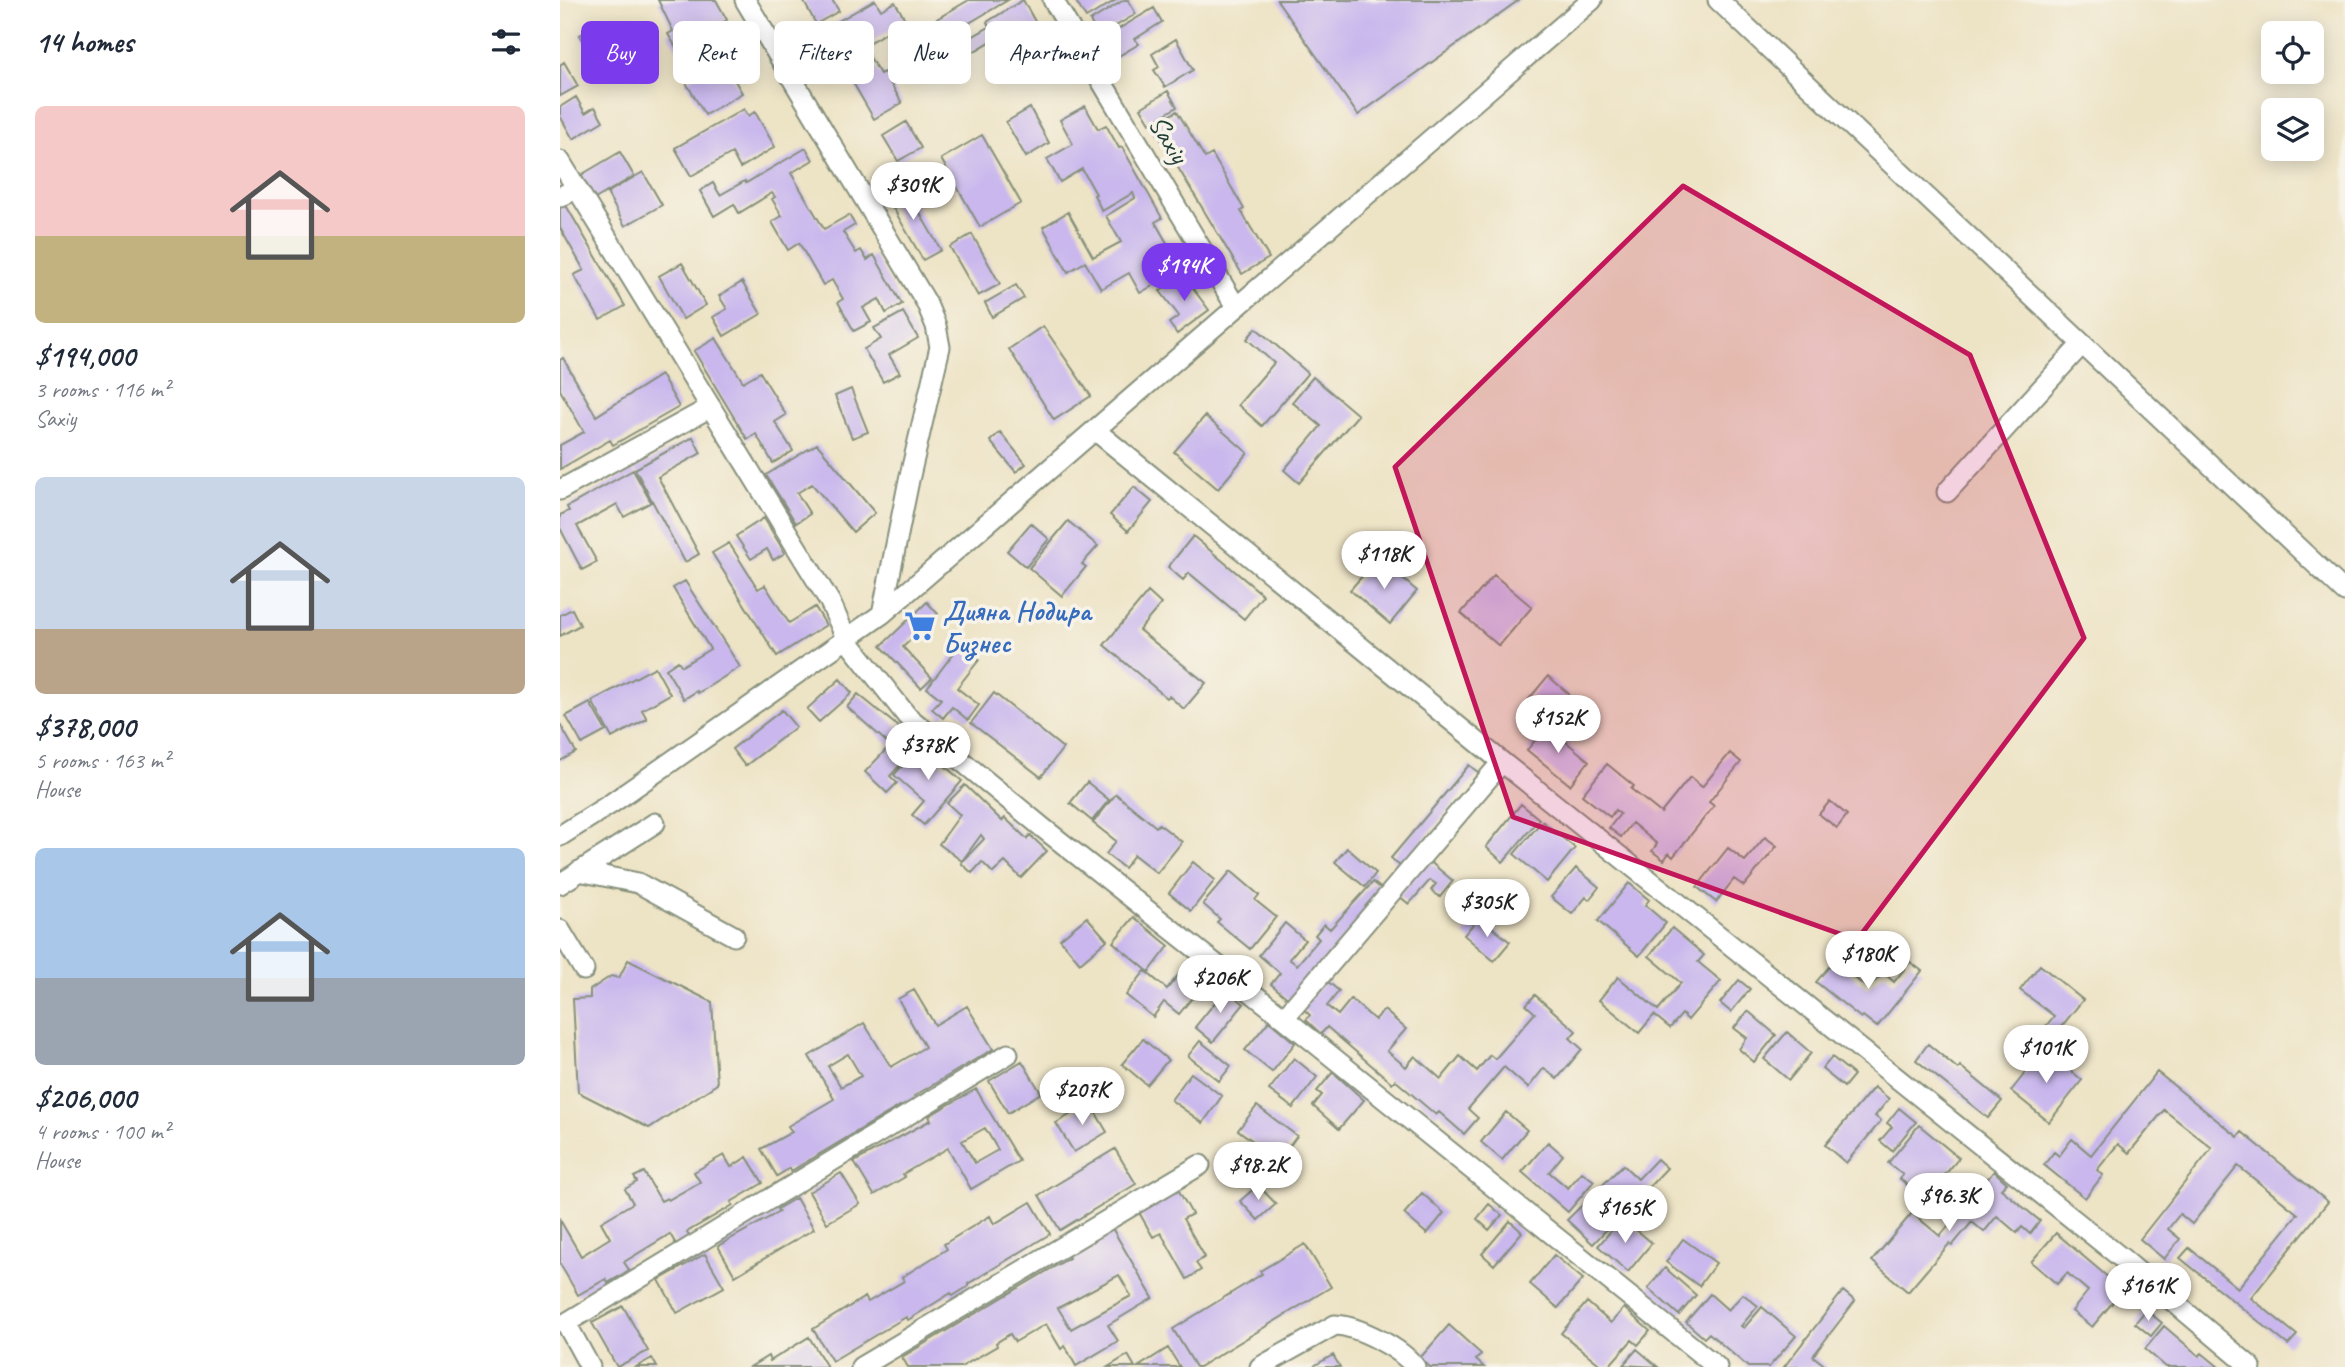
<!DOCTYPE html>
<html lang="en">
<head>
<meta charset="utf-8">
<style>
  :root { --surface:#fff; --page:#f2f2f3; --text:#1f2937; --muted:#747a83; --accent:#7c3aed }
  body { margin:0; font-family:Caveat,sans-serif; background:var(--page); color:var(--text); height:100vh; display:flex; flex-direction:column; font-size:26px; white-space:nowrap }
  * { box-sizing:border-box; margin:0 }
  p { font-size:23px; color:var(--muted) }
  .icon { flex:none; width:38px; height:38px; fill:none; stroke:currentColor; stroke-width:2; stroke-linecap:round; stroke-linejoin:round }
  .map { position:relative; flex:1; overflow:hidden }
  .side { display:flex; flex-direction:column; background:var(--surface); width:560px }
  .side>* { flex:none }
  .hud { position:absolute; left:21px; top:21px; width:665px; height:63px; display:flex; gap:14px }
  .controls { position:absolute; left:1701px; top:21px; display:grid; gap:14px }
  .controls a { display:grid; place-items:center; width:63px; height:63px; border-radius:10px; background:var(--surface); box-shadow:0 4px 18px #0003; font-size:35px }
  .price { position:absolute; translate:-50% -60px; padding:0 16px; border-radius:24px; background:#fff; color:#222; font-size:23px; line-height:46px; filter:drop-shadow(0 2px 4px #0008) }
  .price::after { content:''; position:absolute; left:50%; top:42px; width:21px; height:16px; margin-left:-10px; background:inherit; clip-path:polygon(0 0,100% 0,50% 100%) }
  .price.on { background:var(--accent); color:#fff }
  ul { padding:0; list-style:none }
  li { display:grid; align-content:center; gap:14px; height:371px; padding:0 35px }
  li span { display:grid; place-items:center; height:217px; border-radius:10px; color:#555 }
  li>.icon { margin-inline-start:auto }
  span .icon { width:126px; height:126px; fill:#fffc; stroke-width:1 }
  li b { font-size:30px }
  h2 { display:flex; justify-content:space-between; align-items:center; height:84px; padding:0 35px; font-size:30px }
  .chip { padding:0 24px; border-radius:10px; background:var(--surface); box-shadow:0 4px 18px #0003; font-size:24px; line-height:63px }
  .chip.on { background:var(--accent); color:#fff }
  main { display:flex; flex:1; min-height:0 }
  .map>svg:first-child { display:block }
  .building { fill:#c9b7ed; fill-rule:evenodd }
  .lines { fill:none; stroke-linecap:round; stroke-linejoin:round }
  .minor-casing { stroke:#86907c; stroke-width:23 }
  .minor { stroke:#fff; stroke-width:19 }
  .marked { fill:#c2185b; fill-opacity:0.2; stroke:#c2185b; stroke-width:5; stroke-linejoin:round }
  .labels { text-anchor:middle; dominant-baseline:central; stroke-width:7; stroke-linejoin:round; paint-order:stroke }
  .street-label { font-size:28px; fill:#1f3d34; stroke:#f7f3e8 }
  .shop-label { font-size:28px; font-weight:bold; fill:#366cbe; stroke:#f7f3e8; text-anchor:start }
</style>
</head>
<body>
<main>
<section class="side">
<h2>14 homes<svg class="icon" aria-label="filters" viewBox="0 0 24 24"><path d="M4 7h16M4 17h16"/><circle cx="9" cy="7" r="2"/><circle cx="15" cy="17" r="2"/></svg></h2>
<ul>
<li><span style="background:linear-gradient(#f6c9c9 60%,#c2b280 0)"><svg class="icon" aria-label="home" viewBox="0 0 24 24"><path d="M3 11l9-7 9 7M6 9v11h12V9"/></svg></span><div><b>$194,000</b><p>3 rooms · 116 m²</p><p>Saxiy</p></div></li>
<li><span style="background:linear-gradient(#c9d6e8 70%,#b9a48a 0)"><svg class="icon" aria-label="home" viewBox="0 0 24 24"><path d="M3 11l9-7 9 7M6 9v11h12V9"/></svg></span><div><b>$378,000</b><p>5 rooms · 163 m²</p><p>House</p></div></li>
<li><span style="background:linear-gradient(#a9c7e8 60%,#9aa5b1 0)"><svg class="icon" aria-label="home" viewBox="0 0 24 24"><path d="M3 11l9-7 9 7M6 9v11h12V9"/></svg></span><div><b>$206,000</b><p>4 rooms · 100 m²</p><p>House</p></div></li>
</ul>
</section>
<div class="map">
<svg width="1785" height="1367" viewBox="0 0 1785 1367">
  <rect width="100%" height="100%" fill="#f7f3e8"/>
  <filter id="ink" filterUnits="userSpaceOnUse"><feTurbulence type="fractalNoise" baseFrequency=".0143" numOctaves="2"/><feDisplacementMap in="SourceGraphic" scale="14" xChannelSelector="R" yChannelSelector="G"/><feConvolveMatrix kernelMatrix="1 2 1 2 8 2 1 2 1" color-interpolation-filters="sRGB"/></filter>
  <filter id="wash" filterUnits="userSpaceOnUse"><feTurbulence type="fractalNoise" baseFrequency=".00686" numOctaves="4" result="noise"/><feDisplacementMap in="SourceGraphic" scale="28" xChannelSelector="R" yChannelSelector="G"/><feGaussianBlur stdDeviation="1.57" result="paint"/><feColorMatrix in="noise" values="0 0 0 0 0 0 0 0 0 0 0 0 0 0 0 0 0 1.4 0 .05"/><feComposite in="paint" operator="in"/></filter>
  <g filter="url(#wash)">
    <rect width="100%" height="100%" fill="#ede3c5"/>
    <g id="blocks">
      <path class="building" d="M98,0H156L167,20L117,49L108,34L113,31Z
        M243,0H272L279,11L256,24Z
        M315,0L321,10L335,2L346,21L303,46L320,74L324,72L342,103L314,119L274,50L271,51L268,47L249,59L240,43Z
        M409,0H448L389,35L396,46L429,27L427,22L463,0L478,27L466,34L460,24L386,68L363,27Z
        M515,0H556L526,18Z
        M564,0H568L576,14L539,36L530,21Z
        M717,0H959L798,115Z
        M594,8L602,22L575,39L579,44L552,60L540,40Z
        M43,22L52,38L29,51L20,35Z
        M485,37L498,60L462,82L449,58Z
        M616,39L633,70L605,87L594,70L599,67L592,54Z
        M163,60L182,93L145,115L125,81Z
        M4,62L18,86L0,96V65Z
        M608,91L617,107L590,123L581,108Z
        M16,97L25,113L35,107L43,121L13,139L0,116V107Z
        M525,106L538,129L546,125L559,148L562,147L602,218L595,222L622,269L580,293L569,273L541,289L525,262L508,272L483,227L508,212L533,257L561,242L546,216L575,198L573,193L542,211L534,195L536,194L522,169L500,182L487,159L513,144L500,120Z
        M470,108L489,143L466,157L446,122Z
        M184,109L188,116L195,112L215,147L180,168L172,153L131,176L115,148Z
        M617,111L645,158L652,154L684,209L681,211L709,258L682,274L593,126Z
        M346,122L361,148L338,161L323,136Z
        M422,135L461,203L420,227L381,159Z
        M246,148L253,160L231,173L264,229L289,215L295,225L283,232L296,253L301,250L307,260L314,255L342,304L326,313L319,299L303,308L311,322L294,331L278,302L283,299L272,280L263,285L239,243L228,250L212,222L222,216L212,199L215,197L212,193L179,213L174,204L154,216L140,191L153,183L160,195L185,181L186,183Z
        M60,152L74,176L35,199L21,175Z
        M83,172L102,205L65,226L47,193Z
        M343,184L381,250L363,260L325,194Z
        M4,202L65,306L40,320L14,275L24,270L0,228V205Z
        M412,234L440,284L418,296L390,247Z
        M122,263L146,305L123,319L99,276Z
        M622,274L649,310L617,334L609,323L619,316L600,291Z
        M182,282L201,314L164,336L153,317L167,309L159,296Z
        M456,285L464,298L432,317L425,303Z
        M343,312L358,338L329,355L340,373L323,382L304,349L321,339L314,328Z
        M483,326L531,396L494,420L449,349Z
        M696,328L748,373L702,426L678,405L714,363L687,339Z
        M156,338L183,382L200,372L226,415L215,422L233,451L213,463L196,434L187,439L134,351Z
        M3,358L36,416L101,375L119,407L53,445L50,440L0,469V445L24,432L0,390V360Z
        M753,377L798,415L739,483L724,470L761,426L732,402Z
        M291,389L308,432L292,438L275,396Z
        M645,416L688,453L658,489L614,452Z
        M440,432L466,464L456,472L430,441Z
        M133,437L141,453L98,477L139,554L125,562L75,469Z
        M257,444L315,513L293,532L252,484L237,493L250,514L236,523L206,475Z
        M73,470L91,502L64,517L57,504L17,526L37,562L22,570L0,528V515L9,511L7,507Z
        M574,487L592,502L568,531L550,515Z
        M204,518L225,553L213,560L207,549L191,559L176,536Z
        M508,521L538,546L522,564L526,567L502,596L469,568Z
        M471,523L489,539L466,567L447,551Z
        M633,536L703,595L684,619L629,573L623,580L608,567Z
        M169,543L198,589L205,585L229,623L255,607L266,625L217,656L152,553Z
        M818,558L857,591L830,624L790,590Z
        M934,575L972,607L939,646L901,613Z
        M125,581L180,667L138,693L137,691L124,699L106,669L118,661L122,666L150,649L113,588Z
        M588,592L601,604L579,630L646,683L624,709L609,696L607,698L544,645Z
        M367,602L378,614L343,647L372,678L361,688L321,646Z
        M12,609L20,625L0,636V615Z
        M400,645L419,660L397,688L419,705L408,720L392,707L383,718L372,709L381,699L367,688Z
        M95,667L110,694L82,710L87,719L52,738L32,701Z
        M988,676L1009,694L989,717L969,699Z
        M280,679L292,693L259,722L247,709Z
        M434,693L503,748L481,777L411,723Z
        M298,694L341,729L329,744L287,707Z
        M30,703L46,731L22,744L6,716Z
        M222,710L236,727L185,766L172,749Z
        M0,724L16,752L0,761Z
        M987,726L1029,761L1010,785L967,750Z
        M338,737L353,751L330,776L337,783L327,793L305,772Z
        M361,745L402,781L364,825L352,815L364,801L334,775Z
        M1170,753L1181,762L1149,802L1154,806L1113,857L1109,853L1104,860L1092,851L1097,844L1072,823L1061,837L1049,828L1060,814L1055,810L1050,817L1022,795L1047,764L1074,786L1071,789L1101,813L1130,777L1142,787Z
        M909,765L919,773L841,867L831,858Z
        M527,782L549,800L532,821L510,803Z
        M405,785L442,821L445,818L467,839L470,835L487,851L461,878L445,862L433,873L422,862L412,873L401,863L424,839L421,835L402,861L379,844L400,815L387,803Z
        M556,794L596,827L599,824L622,842L597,873L574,855L564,868L546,854L556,841L533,823Z
        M1270,801L1287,815L1277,828L1259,814Z
        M961,804L979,819L943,862L926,847Z
        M982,821L1015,848L987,882L954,854Z
        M1205,837L1217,846L1184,886L1174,879L1156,902L1137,887L1168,848L1185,861Z
        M787,848L816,873L805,887L775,862Z
        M868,860L893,881L880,897L871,890L876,884L870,880L849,904L839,896Z
        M633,862L655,880L631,911L609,893Z
        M1016,868L1039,887L1029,900L1026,897L1012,914L991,897Z
        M671,871L699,895L695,900L716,917L690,949L657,922L660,919L643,904Z
        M813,882L824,891L731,1001L711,984L720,973L699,955L725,923L745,940L729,959L737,965L759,939L755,935L764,924L770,929Z
        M1069,883L1089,900L1085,905L1106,923L1079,956L1038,921Z
        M527,917L547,940L520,963L500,939Z
        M574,917L609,946L589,972L553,942Z
        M919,917L950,942L934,961L904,935Z
        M1112,928L1144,955L1138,962L1161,981L1128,1020L1122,1014L1110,1028L1094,1015L1079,1033L1039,1000L1058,977L1098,1010L1121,983L1089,956Z
        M68,960L152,1002L157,1084L89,1128L18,1092L13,999L30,998V990L51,976L59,978Z
        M1274,961L1307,988L1324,973L1334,982L1350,962L1362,971L1317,1027L1303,1016L1301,1018L1256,982Z
        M628,963L647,979L619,1014L604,1002L593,1017L566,995L585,971L607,989Z
        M1480,965L1523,1000L1483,1049L1474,1041L1494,1016L1460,990Z
        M766,980L779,991L767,1006L778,1015L791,999L815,1020L824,1010L846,1029L827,1051L846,1067L855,1056L881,1079L900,1056L917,1071L930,1055L935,1059L975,1013L966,1005L975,995L1016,1031L1010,1038L1022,1049L997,1079L984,1068L968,1088L944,1067L908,1109L918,1118L904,1134L879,1112L876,1115L835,1080L832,1083L767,1027L761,1034L746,1020L750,1015L742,1008Z
        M1179,980L1190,989L1171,1012L1160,1003Z
        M666,989L684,1004L653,1042L635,1027Z
        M354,990L375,1025L407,1006L433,1049L354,1096L357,1101L342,1110L340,1106L231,1171L230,1168L217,1176L201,1149L232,1132L228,1126L274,1099L249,1056L304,1023L331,1067L365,1047L338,999ZM288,1054L301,1076L281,1087L268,1066Z
        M1188,1011L1216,1035L1194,1062L1179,1049L1187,1038L1174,1028Z
        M709,1021L735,1043L712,1072L685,1050Z
        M1227,1032L1251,1053L1229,1080L1204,1059Z
        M583,1039L608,1060L587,1085L562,1064Z
        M640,1041L671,1066L659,1081L628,1056Z
        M1368,1044L1398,1069L1400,1066L1442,1101L1428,1118L1356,1060Z
        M1484,1049L1522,1080L1489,1122L1451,1091Z
        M1272,1057L1294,1075L1284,1087L1262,1069Z
        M734,1058L757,1077L733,1108L709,1090Z
        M462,1061L481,1093L448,1113L429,1081Z
        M773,1072L804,1100L779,1129L753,1106L762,1095L757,1091Z
        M1597,1072L1678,1137L1682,1132L1768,1202L1691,1298L1737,1335L1728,1345L1620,1258L1629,1248L1678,1288L1738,1214L1678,1166L1632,1224L1620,1214L1608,1229L1620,1239L1604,1259L1580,1239L1652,1148L1604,1110L1569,1153L1558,1144L1537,1170L1543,1175L1525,1198L1484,1165L1494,1152L1499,1156L1512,1139L1531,1155Z
        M631,1073L662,1096L643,1123L611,1100Z
        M1314,1087L1329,1099L1315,1116L1321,1121L1286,1163L1265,1145Z
        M416,1089L459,1161L411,1189L388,1148L343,1174L345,1177L314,1195L294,1162L371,1120L369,1116ZM425,1128L438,1150L415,1163L402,1141Z
        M530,1103L547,1132L514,1152L496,1123Z
        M697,1106L737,1136L719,1160L678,1130Z
        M1339,1108L1356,1122L1332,1151L1320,1141L1332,1127L1327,1123Z
        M946,1112L967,1130L942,1160L921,1142Z
        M1359,1125L1399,1158L1365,1199L1340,1179L1343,1175L1328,1163Z
        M988,1142L1003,1155L989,1172L1008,1188L1022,1172L1034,1181L1008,1212L962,1172Z
        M555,1149L576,1184L500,1230L479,1195Z
        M164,1155L171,1167L187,1157L203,1183L171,1202L173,1205L127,1232L130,1238L117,1246L110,1234L64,1262L69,1270L48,1283L46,1279L18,1295L0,1264V1220L21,1256L50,1238L41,1222L73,1203L65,1189L77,1182L74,1177L84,1172L101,1201L107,1198L108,1200L140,1182L134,1172Z
        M1097,1159L1107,1168L1070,1207L1056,1194L1035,1216L1048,1228L1033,1244L1007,1220L1063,1165L1078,1179Z
        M1434,1171L1447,1183L1441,1189L1480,1221L1470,1234L1462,1227L1457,1233L1437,1216L1424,1232L1412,1222L1392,1246L1389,1244L1348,1292L1312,1261L1352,1213L1380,1236Z
        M281,1173L300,1204L267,1223L249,1192Z
        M615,1184L632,1214L623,1219L645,1257L636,1263L641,1270L627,1279L601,1233L593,1237L576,1207Z
        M698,1185L716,1204L698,1220L680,1201Z
        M862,1193L884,1213L867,1234L844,1214Z
        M236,1198L254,1229L175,1276L158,1246L219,1212L217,1209Z
        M471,1202L490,1234L408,1284L409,1286L393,1296L391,1293L348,1320L346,1317L272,1361L253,1329L305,1297L308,1302L344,1281L342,1277L387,1249L384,1244L430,1216L434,1224Z
        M929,1204L942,1215L929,1230L917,1219Z
        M1062,1218L1092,1243L1068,1272L1038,1246Z
        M950,1221L962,1232L934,1265L922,1254Z
        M552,1228L593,1298L548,1325L558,1341L516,1366L505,1346L501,1349L486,1324L455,1342L450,1334L436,1343L437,1346L401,1367H348L342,1357L509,1258L507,1255ZM559,1275L571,1296L511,1329L498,1308Z
        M1496,1233L1563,1290L1532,1327L1512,1311L1528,1291L1507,1273L1497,1284L1471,1262Z
        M1123,1239L1156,1263L1139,1286L1106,1262Z
        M745,1244L771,1287L639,1367H636L613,1329L702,1274L700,1271Z
        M145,1254L164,1287L117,1313L99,1280Z
        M994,1255L1023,1279L998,1308L970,1284Z
        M1105,1268L1136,1295L1119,1315L1088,1288Z
        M1283,1291L1295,1301L1253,1356L1267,1367H1224Z
        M1150,1294L1168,1310L1183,1294L1198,1306L1181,1326L1184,1328L1202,1307L1236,1336L1209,1367H1188L1149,1333L1144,1338L1126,1322Z
        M1027,1302L1051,1323L1064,1308L1090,1331L1078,1345L1072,1340L1048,1367H1043L1001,1333Z
        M63,1306L88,1351L57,1367L32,1323Z
        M1586,1310L1602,1323L1591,1336L1575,1323Z
        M889,1325L921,1354L916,1360L924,1367H870L860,1358Z
        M1604,1326L1639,1356L1642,1353L1659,1367H1606L1585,1349Z
        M249,1337L267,1367H190L208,1356L210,1361Z
        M608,1348L620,1367H578Z
        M1077,1349L1098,1367L1063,1365Z
        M568,1355L575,1367H548Z
        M773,1355L780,1367H752Z
        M92,1358L97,1367H76Z"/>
    </g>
  </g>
  <g filter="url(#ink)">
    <use href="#blocks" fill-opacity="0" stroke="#86907c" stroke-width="2"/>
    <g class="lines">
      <defs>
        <path id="minor" d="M185,0L366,302L376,326L380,347L349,480L322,614
          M493,0L676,307
          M1158,0L1785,592
          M0,161L270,602L287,640L347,716L483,828L724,1018L1157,1367
          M0,197L17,188
          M536,431L942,762L1564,1260L1691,1367
          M0,490L151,407
          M1387,492L1522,344
          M0,836L52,803L322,614L1032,0
          M19,871L78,883L174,936
          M0,884L95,823
          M0,930L24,970
          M724,1018L942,762
          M30,1367L6,1323L448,1054
          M301,1367L640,1165
          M700,1367L775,1325C798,1326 841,1348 855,1367"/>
      </defs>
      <use href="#minor" class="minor-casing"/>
      <use href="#minor" class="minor"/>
    </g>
  </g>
  <path class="marked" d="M1123,186L1410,355L1524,638L1297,940L953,817L835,467Z"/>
  <defs>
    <symbol id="supermarket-bare" viewBox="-9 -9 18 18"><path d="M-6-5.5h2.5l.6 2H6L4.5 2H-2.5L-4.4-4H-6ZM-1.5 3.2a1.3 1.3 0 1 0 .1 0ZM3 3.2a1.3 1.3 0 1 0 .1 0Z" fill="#3f7fe0" stroke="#f7f3e8" stroke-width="2.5" paint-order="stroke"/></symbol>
  </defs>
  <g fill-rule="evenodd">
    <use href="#supermarket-bare" x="338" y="604" width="44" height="44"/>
  </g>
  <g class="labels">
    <g class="street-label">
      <text transform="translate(609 139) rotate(59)">Saxiy</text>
    </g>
    <g class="shop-label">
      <text x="383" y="610">Дияна Нодира<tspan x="383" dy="32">Бизнес</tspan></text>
    </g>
  </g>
</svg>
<div class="controls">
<a><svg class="icon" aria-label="locate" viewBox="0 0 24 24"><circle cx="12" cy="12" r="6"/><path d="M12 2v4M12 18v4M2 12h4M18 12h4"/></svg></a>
<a><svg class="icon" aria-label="layers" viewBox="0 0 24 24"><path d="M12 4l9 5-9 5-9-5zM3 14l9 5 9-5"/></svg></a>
</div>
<b class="price" style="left:353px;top:222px">$309K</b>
<b class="price on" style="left:624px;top:303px">$194K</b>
<b class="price" style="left:824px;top:591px">$118K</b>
<b class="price" style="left:998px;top:755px">$152K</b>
<b class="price" style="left:368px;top:782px">$378K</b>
<b class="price" style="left:927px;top:939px">$305K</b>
<b class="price" style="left:1308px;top:991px">$180K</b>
<b class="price" style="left:660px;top:1015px">$206K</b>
<b class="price" style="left:1486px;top:1085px">$101K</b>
<b class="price" style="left:522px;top:1127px">$207K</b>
<b class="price" style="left:698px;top:1202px">$98.2K</b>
<b class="price" style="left:1389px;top:1233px">$96.3K</b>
<b class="price" style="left:1065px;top:1245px">$165K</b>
<b class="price" style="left:1588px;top:1323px">$161K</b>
<div class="hud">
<a class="chip on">Buy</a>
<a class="chip">Rent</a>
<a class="chip">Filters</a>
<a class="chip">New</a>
<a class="chip">Apartment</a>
</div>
</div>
</main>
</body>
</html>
